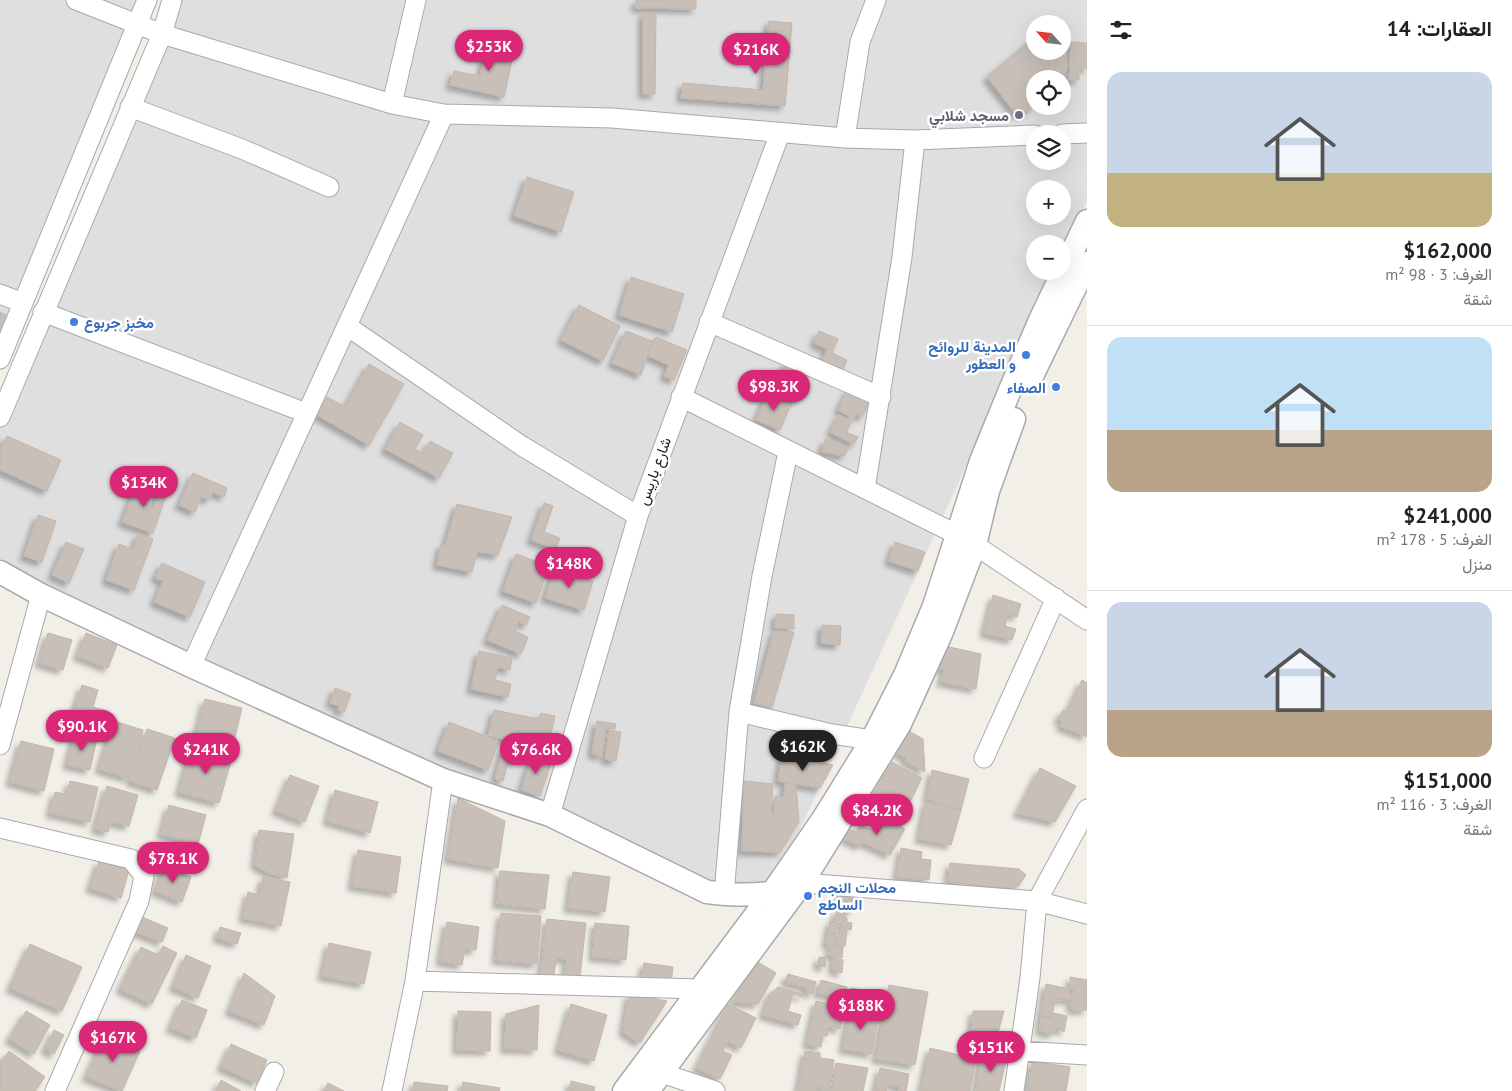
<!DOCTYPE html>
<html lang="ar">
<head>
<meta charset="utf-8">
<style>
  :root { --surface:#fff; --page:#f2f2f2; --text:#222; --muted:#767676; --line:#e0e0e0; --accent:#db2777 }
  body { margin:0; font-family:"PT Sans",Vazirmatn,sans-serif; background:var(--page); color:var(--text); direction:rtl; height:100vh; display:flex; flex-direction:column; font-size:19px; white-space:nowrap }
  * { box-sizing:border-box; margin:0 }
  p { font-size:16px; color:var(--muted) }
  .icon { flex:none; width:28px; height:28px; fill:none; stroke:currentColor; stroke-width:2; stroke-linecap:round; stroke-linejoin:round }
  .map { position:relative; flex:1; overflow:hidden; direction:ltr }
  .drawer { display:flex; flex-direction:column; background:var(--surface); width:425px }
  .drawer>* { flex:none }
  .needle { width:32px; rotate:297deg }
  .controls { position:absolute; left:1026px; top:15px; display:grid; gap:10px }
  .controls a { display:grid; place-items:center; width:45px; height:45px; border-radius:50%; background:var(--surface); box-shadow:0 5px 20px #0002; font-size:25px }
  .price { position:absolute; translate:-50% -42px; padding:0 11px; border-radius:18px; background:var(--accent); color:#fff; font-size:16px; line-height:32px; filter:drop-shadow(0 1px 2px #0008) }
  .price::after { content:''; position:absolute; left:50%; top:30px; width:15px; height:11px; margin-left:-8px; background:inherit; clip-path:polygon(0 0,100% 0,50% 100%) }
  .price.active { background:#222; color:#fff }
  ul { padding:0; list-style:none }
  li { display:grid; align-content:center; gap:10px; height:265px; padding:0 20px }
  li+li { border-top:1px solid var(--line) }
  li span { display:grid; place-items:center; height:155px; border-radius:15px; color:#555 }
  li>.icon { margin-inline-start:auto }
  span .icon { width:90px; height:90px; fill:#fffc; stroke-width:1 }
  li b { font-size:21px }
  h2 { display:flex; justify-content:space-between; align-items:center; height:60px; padding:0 20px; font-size:21px }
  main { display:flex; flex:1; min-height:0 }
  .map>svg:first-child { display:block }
  .residential { fill:#e0dfdf; fill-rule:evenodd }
  .building { fill:#c7bfb8; stroke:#c4b6ab; filter:url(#shadow) }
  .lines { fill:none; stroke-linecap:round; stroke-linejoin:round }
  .minor-casing { stroke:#a9a9a9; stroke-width:21 }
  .tertiary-casing { stroke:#a9a9a9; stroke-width:25 }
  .minor { stroke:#fff; stroke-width:19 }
  .tertiary { stroke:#fff; stroke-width:22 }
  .worship-dot { fill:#6b7280; stroke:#fff; stroke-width:2 }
  .shop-dot { fill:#3f7fe0; stroke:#fff; stroke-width:2 }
  .labels { text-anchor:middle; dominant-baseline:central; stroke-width:5; stroke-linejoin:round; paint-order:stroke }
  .worship-label { font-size:15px; font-weight:bold; fill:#5b616d; stroke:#fff; text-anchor:end }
  .shop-label { font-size:15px; font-weight:bold; fill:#366cbe; stroke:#fff; text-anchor:start }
  .street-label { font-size:15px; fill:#222; stroke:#fff }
</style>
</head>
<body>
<main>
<section class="drawer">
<h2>العقارات: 14<svg class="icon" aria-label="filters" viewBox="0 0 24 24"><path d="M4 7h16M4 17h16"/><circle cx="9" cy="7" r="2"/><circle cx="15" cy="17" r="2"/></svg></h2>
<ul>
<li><span style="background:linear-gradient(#c9d6e8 65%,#c2b280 0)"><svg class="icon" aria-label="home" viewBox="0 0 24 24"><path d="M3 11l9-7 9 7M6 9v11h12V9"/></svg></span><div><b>$162,000</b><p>الغرف: 3 · 98 m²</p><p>شقة</p></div></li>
<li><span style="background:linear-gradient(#bfe0f5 60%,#b9a48a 0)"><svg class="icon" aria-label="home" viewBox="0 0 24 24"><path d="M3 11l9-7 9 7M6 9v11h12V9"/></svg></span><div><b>$241,000</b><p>الغرف: 5 · 178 m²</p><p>منزل</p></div></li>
<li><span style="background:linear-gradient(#c9d6e8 70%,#b9a48a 0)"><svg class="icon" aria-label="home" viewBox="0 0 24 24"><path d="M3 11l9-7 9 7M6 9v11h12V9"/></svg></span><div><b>$151,000</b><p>الغرف: 3 · 116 m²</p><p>شقة</p></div></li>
</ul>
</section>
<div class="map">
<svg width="1087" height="1091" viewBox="0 0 1087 1091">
  <defs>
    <filter id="shadow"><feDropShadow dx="-4.5" dy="4.5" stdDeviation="2.5" flood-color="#0004"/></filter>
  </defs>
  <rect width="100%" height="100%" fill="#f2efe9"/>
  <path class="residential" d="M0,0H146L0,360Z
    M175,0H1087V132L918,135L444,111L393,101L441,116L879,142L1035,135V161H1062L1063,134L1087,133V201L1063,255L1062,244H1035V271H1055L771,893L723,894L707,891L549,813L443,779L190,665L0,570V420L162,34L354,90L165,32ZM1035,24H1062V51H1035ZM1035,79H1062V106H1035ZM1035,189H1062V216H1035Z"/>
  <path class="building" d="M636,0H696V9L636,8Z
    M643,13H656L655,94H643Z
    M769,21L792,23L785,106L681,98L683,83L763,90Z
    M1031,40H1035V51H1062L1068,65L1062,82V79H1035V105L1023,114H1016L987,77Z
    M488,41L515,47L504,97L450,85L454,71L480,76Z
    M1071,42L1087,43V69L1079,68V80H1069Z
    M527,177L574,192L561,232L514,216Z
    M631,277L684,294L672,332L619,315Z
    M579,305L620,326L603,361L561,340Z
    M0,312L8,316L0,334Z
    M626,331L652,341L641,375L612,363Z
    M819,331L838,339L832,353L847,360L842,372L821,363L827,349L814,343Z
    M656,337L687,350L674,380L664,376L669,365L648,356L652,341Z
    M787,361L807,371L800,385L796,383L793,389L801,392L795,403L772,392Z
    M369,364L404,384L369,445L317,415L327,397L345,407Z
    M849,388L871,400L862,417L856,414L846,432L858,437L854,444L830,432L839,415L847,419L849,416L838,410Z
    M767,394L791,404L780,430L756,420Z
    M400,422L423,435L415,449L423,454L430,441L453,453L439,478L385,449Z
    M7,436L61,460L47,491L0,470V452Z
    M825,439L849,448L844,456L822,452Z
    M193,473L227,488L224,497L213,492L209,500L201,497L195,512L179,505Z
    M137,483L154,489L148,506L153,508L160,487L168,490L153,533L122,522Z
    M544,503L553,506L544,532L560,538L556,549L531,540Z
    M457,504L512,517L498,555L477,552L472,572L437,565L441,544L445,546Z
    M38,515L56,521L42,562L24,556Z
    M138,534L153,539L134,590L106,580L119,544L133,549Z
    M66,542L84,549L69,583L52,575Z
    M895,542L925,552L918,571L889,561Z
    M516,554L549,566L536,603L503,591Z
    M162,563L205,582L190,617L154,602L163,581L155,578Z
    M555,568L593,581L584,610L545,598Z
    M993,595L1021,604L1017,617L1008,614L1005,626L1016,629L1012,640L984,633Z
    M502,605L530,617L526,625L519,622L515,631L528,637L521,654L487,640Z
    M776,614L794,615V629L775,628Z
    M822,625L841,626L840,645L821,643Z
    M774,631L794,632L772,708L754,703Z
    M48,633L72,640L63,670L39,663Z
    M86,633L117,645L108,668L77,656Z
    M945,646L981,654L976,689L941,682L944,670L940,668Z
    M479,651L512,658L510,670L498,667L495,680L511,684L508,697L471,689Z
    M1082,680L1087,683V737L1060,726L1063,722L1058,719L1063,710L1067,712Z
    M82,685L98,690L93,707L107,711L99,736L69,727Z
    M335,688L351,694L344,712L338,710L339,706L330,703Z
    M205,699L242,708L233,745L196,735Z
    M494,710L539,719L541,713L555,716L548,748L488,736Z
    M114,721L143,730L128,778L99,769Z
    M597,721L616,724L615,729L606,728L602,756L592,754Z
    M449,722L499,741L488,770L438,751Z
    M147,729L175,738L157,790L130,781Z
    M609,730L621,732L616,761L605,759Z
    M909,731L923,739L925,772L905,761L906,758L897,753Z
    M75,733L97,738L90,770L67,765Z
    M21,741L54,749L44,791L10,782Z
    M192,747L232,758L219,803L179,792Z
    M503,748L516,751L513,762L508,761L503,781L495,779Z
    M533,754L552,760L540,796L521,790Z
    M782,756L833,765L820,788L778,781Z
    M892,762L922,778L910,802L904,823L868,806Z
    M1040,768L1076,786L1055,822L1017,813Z
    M932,770L969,779L961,810L927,799Z
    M290,775L319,786L305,822L276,811Z
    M70,781L98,787L90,822L50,813L55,792L67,794Z
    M744,781L773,784L771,814H774L775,796L784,797L785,784H796L799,822L780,852L742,851Z
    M107,786L138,795L129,826L111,822L108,832L95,829Z
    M335,790L378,802L370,833L327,821Z
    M458,798L505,821L498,868L448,859Z
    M926,802L961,810L951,845L919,839Z
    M169,805L206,815L198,844L161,834Z
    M890,820L905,829L890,855L862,842L860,846L843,838L849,829L857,832L860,825L873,830L878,821L887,825Z
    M259,830L294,834L287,878L269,873L255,865Z
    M901,848L922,852L921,859L931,860L929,880L897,877Z
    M358,850L401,857L396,893L352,886Z
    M99,861L129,870L121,898L90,888Z
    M950,863L1019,869L1026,875L1018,886L1001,888L956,883L948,881Z
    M164,867L191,877L182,902L155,891Z
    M500,871L549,875L545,909L497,904Z
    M573,872L610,877L605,912L568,908Z
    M263,877L290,882L281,926L243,918L248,892L260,895Z
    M837,892L857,895L856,900L836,896Z
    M847,899L854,900L853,911H846Z
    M837,910L846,912L845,917L840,916L836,934L828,933L830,921L834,922Z
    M501,913L541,916L537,964L496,960Z
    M142,917L168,928L162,942L136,932Z
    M842,917L847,918V922L852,923L851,930L840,927Z
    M547,919L586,923L580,977L565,976L567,959L556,958L554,976L541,975Z
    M447,922L479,927L476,950L465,949L462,965L440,961Z
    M595,923L629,926L626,960L593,957Z
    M220,927L241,933L237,944L217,938Z
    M839,930L847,931L845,946H837Z
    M828,934L836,935L834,946L826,944Z
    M329,943L371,952L364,984L322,976Z
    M30,944L82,967L62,1011L10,988Z
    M163,946L177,953L152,1004L120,989L141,947L158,955Z
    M830,947H843L842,958L829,955Z
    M186,955L211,966L198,998L173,987Z
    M819,957L826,958L825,967L818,966Z
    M833,958L843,960L842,973L833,970Z
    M756,961L776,973L758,1004L732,1002Z
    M644,963L673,967L671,983L642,979Z
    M244,973L275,996L264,1025L229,1011Z
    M788,974L816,982L813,993L808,994L805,987L785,982Z
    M1070,977L1087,980V1010H1073L1070,1005L1074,989H1070Z
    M821,980L847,987L844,999L818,993Z
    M1046,984L1070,989L1071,999L1055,1000L1052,1017L1041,1016Z
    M889,985L928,992L915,1065L876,1059Z
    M778,987L803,994L802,997L793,994L788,1011L801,1015L798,1025L763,1015L769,995Z
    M851,988L878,993V1006L848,1000Z
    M629,994L667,1001L640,1043L623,1032Z
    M182,1000L207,1010L196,1038L170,1028Z
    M816,1001L844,1007L840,1029L829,1027L827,1036H823L821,1047L807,1044Z
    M571,1004L607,1015L594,1061L558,1050Z
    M728,1004L756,1018L741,1048L728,1041L723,1051L732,1055L720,1079L696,1068Z
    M539,1005L537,1050L505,1049L506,1014Z
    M850,1008L879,1013L872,1054L843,1049Z
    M26,1011L50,1025L34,1054L9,1039Z
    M458,1011L491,1012L490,1051L457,1050Z
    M973,1011H1004L992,1054L969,1052Z
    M1053,1013L1067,1016L1064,1032L1058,1028L1052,1034L1040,1031L1041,1016L1052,1017Z
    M54,1030L64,1035L54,1054L45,1049Z
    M105,1035L140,1051L122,1091L86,1077Z
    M231,1044L267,1060L257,1083L221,1067Z
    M930,1048L976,1059L970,1091H921Z
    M9,1051L45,1077L35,1091H0V1063Z
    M805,1051L820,1053V1058L834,1060L829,1089L817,1087L816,1091H798Z
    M981,1056H1007L999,1091H976Z
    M1032,1061L1070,1067L1066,1091H1028Z
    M836,1063L868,1068L863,1091H831Z
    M880,1068L909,1074L906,1091H899L900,1087L888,1084L886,1091H875Z
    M221,1080L241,1091H216Z
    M571,1081L595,1087L594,1091H569Z
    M414,1082L448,1086L447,1091H413Z
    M463,1082L500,1088L499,1091H461Z
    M328,1083L344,1091H324Z"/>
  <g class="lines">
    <defs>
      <path id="minor" d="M76,0L162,34L392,104L444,114L612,118L845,138L915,140L1035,135
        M392,104L416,0
        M130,107L242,149L329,187
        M1062,134L1087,133
        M845,138L860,42L876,0
        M0,294L23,303
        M43,312L306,413
        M709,322L881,397
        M347,326L522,446L638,516
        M0,359L147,0
        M681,397L958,535
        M0,417L162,34L172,0
        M865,489L902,257L915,140
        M975,545L1087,620
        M191,666L444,114
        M739,712L832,734L872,740
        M0,745L41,595
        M984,758L1056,598
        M550,815L638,516L780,133
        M0,828L131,859L144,876L139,901L55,1091
        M802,883L1037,901L1087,914
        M724,895L739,712L762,576L788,452
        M415,981L699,989
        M1021,1051L1087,1055
        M662,1073L715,1091
        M265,1091L274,1072
        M392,1091L415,981L443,780
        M1014,1091L1030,978L1037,901L1087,809"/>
      <path id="tertiary" d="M1032,376L1087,263
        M0,572L41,595L191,666L443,780L550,815L707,892C731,895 759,897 782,890
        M624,1091L772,893L823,819L872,740L905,675L934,606L981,461L1010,390L1040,320L1087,221
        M648,1091L802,883L900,724L941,634L975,545L988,491L1014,419"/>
    </defs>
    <use href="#minor" class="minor-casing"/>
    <use href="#tertiary" class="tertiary-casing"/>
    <use href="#minor" class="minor"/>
    <use href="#tertiary" class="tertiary"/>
  </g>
  <circle class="worship-dot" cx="1019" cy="115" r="5"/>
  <g class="shop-dot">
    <circle cx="74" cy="322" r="5"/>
    <circle cx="1026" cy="355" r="5"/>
    <circle cx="1056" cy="387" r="5"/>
    <circle cx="808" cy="896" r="5"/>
  </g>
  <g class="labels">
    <g class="worship-label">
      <text x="1009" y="115">مسجد شلابي</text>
    </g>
    <g class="shop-label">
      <text x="84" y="322">مخبز جربوع</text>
      <text x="1016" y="346" text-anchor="end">المدينة للروائح<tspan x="1016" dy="17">و العطور</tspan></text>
      <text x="1046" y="387" text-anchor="end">الصفاء</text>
      <text x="818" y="887">محلات النجم<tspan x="818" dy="17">الساطع</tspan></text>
    </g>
    <g class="street-label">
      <text transform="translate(654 471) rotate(-70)">شارع باريس</text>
    </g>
  </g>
</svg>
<div class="controls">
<a><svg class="needle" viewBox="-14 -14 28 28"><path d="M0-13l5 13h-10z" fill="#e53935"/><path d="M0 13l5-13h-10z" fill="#767676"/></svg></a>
<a><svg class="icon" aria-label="locate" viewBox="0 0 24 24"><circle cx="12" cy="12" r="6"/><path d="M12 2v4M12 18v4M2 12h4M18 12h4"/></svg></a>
<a><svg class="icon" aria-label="layers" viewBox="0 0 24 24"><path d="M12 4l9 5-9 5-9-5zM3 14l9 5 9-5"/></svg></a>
<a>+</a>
<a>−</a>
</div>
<b class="price" style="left:489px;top:72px">$253K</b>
<b class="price" style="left:756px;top:75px">$216K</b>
<b class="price" style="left:774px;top:412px">$98.3K</b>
<b class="price" style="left:144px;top:508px">$134K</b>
<b class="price" style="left:569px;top:589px">$148K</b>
<b class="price" style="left:82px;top:752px">$90.1K</b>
<b class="price active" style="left:803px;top:772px">$162K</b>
<b class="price" style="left:206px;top:775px">$241K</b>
<b class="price" style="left:536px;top:775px">$76.6K</b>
<b class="price" style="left:877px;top:836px">$84.2K</b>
<b class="price" style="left:173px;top:884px">$78.1K</b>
<b class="price" style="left:861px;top:1031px">$188K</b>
<b class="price" style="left:113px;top:1063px">$167K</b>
<b class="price" style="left:991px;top:1073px">$151K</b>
</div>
</main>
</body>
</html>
